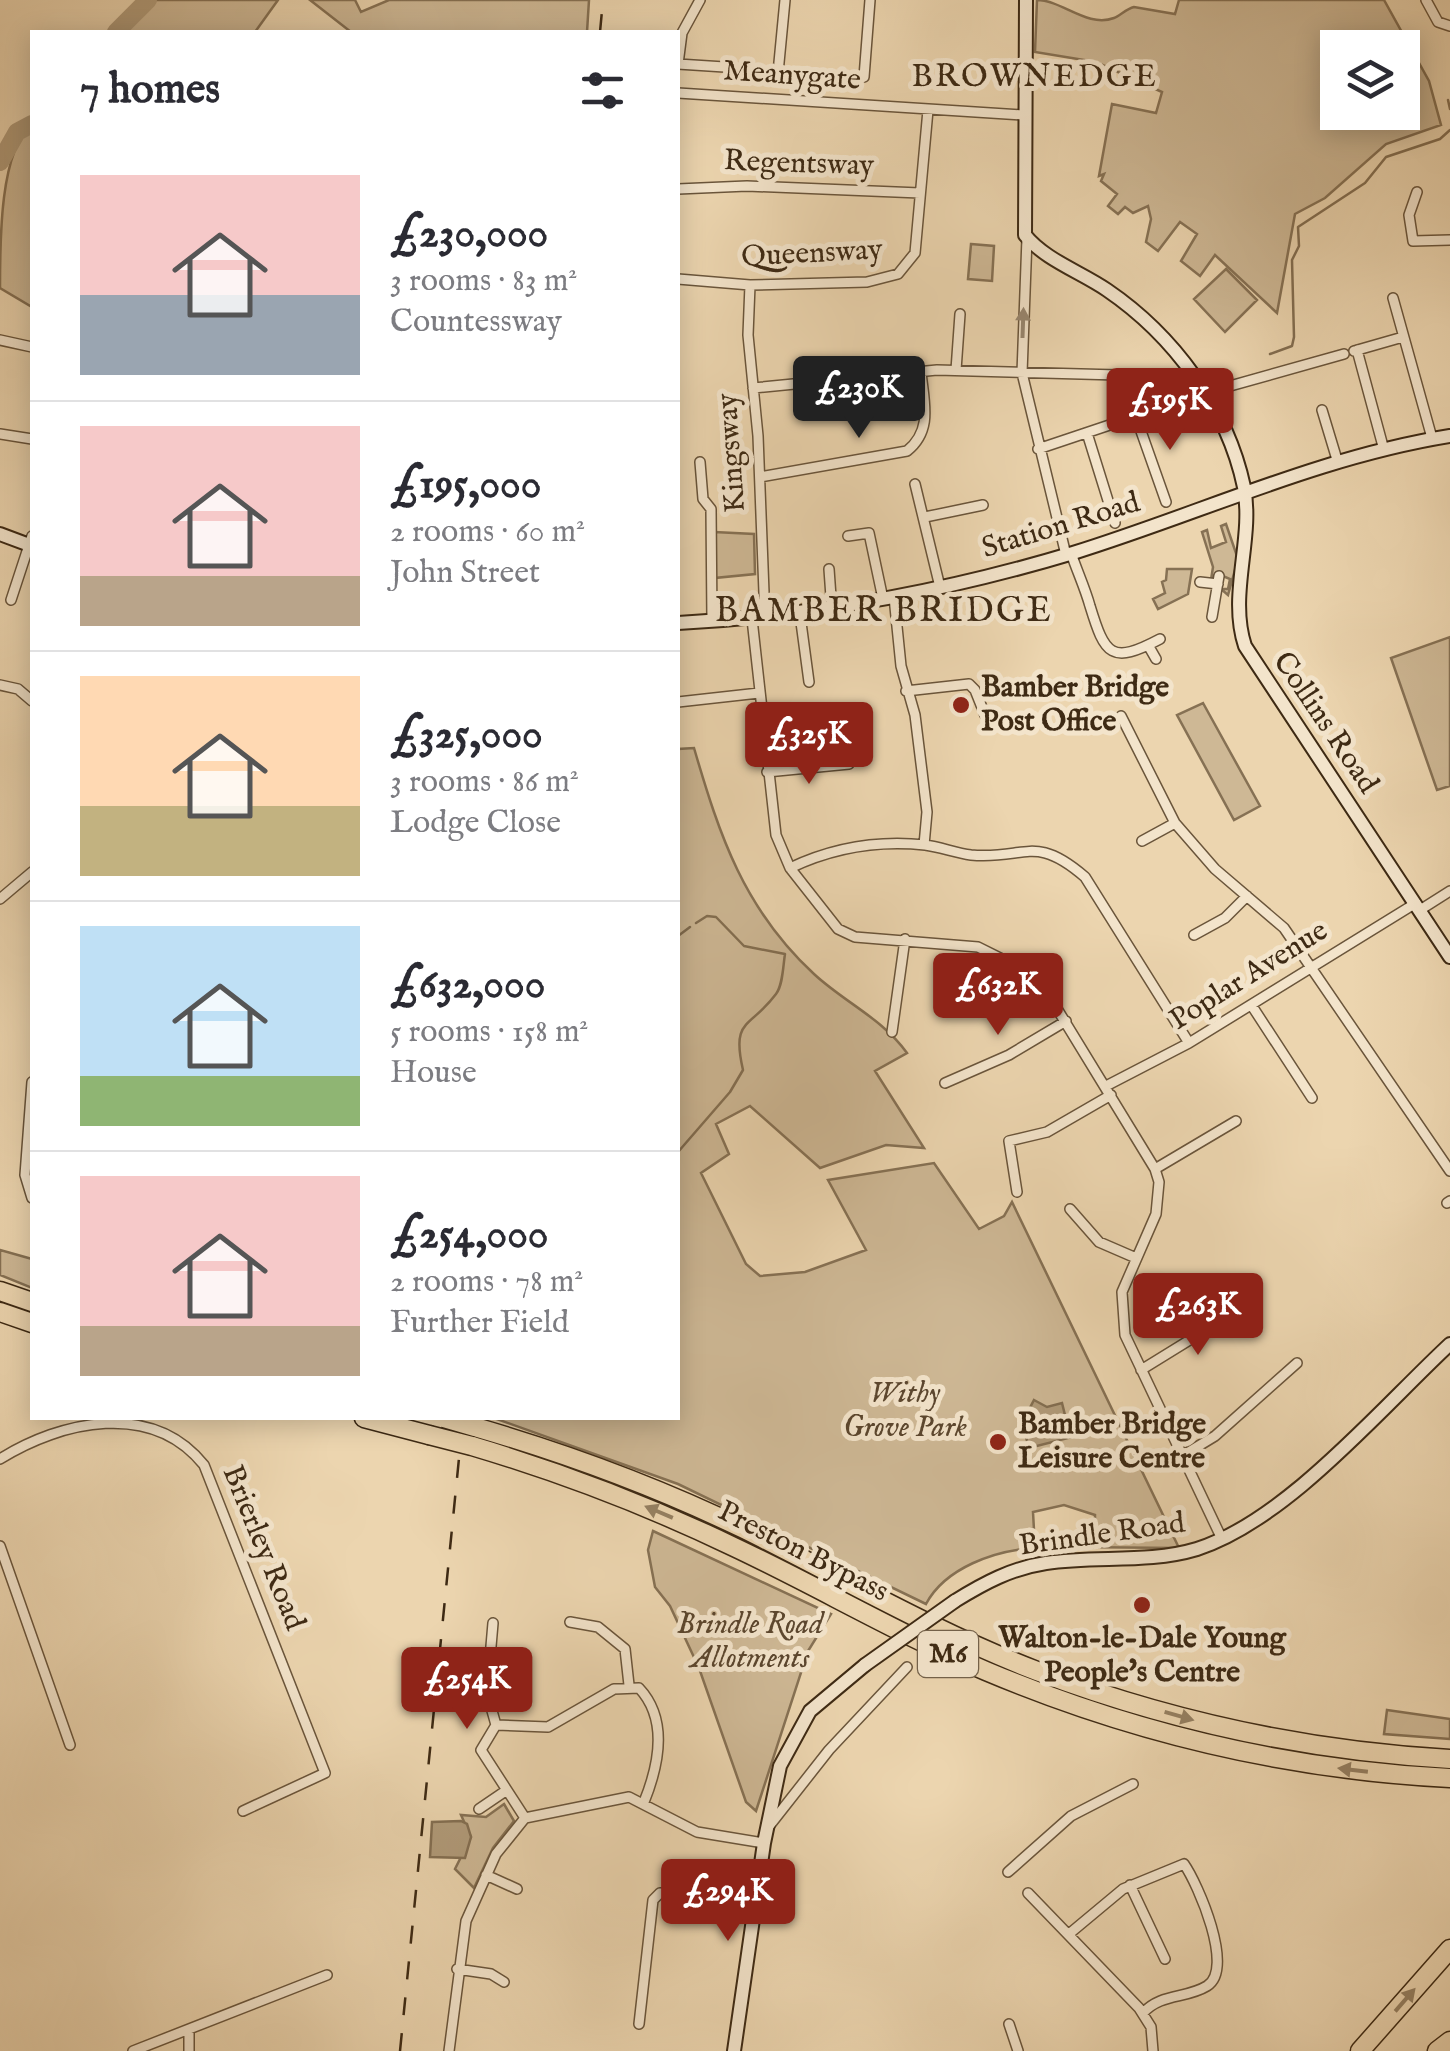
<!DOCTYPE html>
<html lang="en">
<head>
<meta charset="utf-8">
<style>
  :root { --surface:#fff; --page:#f2f2f3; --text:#2b2b33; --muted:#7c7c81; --line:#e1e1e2; --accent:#8f2418 }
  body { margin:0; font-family:"IM FELL English",serif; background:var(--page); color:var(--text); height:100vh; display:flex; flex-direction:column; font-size:38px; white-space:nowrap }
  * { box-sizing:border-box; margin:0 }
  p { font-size:32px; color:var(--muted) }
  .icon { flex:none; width:55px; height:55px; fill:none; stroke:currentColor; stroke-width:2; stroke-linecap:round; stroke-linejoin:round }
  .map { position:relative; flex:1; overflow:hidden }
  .panel { position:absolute; left:30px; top:30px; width:650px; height:1390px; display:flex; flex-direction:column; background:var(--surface); border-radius:0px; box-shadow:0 5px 25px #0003 }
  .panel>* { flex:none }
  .buttons { position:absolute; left:1320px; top:30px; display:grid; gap:20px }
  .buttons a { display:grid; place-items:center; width:100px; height:100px; border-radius:0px; background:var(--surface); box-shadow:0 5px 25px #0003; font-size:50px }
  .price { position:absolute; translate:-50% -85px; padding:0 22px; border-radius:10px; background:var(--accent); color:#fff; font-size:32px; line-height:65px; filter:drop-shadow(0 2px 5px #0008) }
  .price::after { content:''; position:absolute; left:50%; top:60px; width:30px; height:22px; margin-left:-15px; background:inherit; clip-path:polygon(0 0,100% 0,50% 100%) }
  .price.current { background:#222; color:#fff }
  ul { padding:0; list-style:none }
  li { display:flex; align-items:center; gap:30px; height:250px; padding:0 50px }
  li+li { border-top:2px solid var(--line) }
  li span { display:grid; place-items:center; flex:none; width:280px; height:200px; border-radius:0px; color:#555 }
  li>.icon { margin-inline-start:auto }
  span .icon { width:120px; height:120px; fill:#fffc; stroke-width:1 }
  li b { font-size:42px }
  h2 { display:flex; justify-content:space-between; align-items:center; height:120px; padding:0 50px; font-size:42px }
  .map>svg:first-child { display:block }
  .green { fill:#ceb895; stroke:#867154; stroke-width:2.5; fill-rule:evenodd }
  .water { fill:#b19b7a; stroke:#836e51; stroke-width:2.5 }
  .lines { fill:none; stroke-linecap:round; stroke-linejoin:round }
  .stream { stroke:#836e51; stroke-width:2.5 }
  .river { stroke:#b19b7a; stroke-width:18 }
  .street-casing { stroke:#6a553b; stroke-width:12 }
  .secondary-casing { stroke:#3e2a14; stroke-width:16 }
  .highway-casing { stroke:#3e2a14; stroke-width:21 }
  .street { stroke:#f3e4cb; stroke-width:9 }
  .secondary { stroke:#f3e4cb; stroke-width:12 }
  .highway { stroke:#ecd5af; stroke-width:18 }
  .rail { stroke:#3e2a14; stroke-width:2.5; stroke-dasharray:18 18; stroke-linecap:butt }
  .secondary-bridge-casing { stroke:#3e2a14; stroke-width:16; stroke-linecap:butt }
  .highway-bridge-casing { stroke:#3e2a14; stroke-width:21; stroke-linecap:butt }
  .secondary-bridge { stroke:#f3e4cb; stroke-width:12 }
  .highway-bridge { stroke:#ecd5af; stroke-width:18 }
  .oneway { fill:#988770 }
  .oneway2 { fill:#958062 }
  .poi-dot { fill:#8f2418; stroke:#f3e4cb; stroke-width:4 }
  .labels { text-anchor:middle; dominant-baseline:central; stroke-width:10; stroke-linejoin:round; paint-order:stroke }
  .shield { fill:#f3e4cb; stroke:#74624b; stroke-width:2.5 }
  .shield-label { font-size:28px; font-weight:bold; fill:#3e2a14 }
  .street-label { font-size:30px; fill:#3e2a14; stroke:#f3e4cb }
  .poi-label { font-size:30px; font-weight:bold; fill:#3e2a14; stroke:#f3e4cb; text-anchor:start }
  .park-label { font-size:30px; font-style:italic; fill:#5b462e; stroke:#f3e4cb }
  .neighbourhood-label { font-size:32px; letter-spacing:2.5px; fill:#3e2a14; stroke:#f3e4cb }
  .quarter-label { font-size:35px; letter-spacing:2.5px; fill:#3e2a14; stroke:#f3e4cb }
</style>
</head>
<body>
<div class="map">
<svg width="1450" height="2051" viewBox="0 0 1450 2051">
  <rect width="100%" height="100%" fill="#ecd5af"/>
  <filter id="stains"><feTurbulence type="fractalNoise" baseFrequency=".002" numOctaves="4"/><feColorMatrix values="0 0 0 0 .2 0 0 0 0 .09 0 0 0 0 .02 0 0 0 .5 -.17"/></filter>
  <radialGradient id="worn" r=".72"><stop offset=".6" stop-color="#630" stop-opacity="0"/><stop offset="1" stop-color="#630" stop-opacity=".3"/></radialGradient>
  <path class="green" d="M148,0H278L255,32H116Z
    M310,0H355L361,12L389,0H589L587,32H351Z
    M1037,0C1062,0 1087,28 1114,18C1120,16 1126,9 1134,7L1175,14L1179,0H1384L1429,81L1441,125L1386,144L1325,198L1295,214L1277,313L1215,255L1200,276L1181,261L1197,234L1180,222L1158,251L1146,242L1151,219L1148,206L1133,213L1125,207L1118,214L1108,206L1117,194L1101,181L1104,174L1099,176L1112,104L1156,113L1162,92L1096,62L1035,52ZM1338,48H1402V112H1338Z
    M32,124V307L0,288C0,239 0,150 32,124Z
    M971,244L994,246L992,281L968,279Z
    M1226,269L1257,300L1225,332L1194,299Z
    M1226,524L1238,559L1228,595L1221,589H1228L1230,579L1216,573L1211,580L1213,567L1202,532L1207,530L1211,548L1226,542L1221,526Z
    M714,532L754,534L755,574L714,578Z
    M1167,569H1192L1188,594L1158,609L1153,599L1165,593L1162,582L1166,580Z
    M1450,637V786L1437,790L1391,658Z
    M1203,703L1260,806L1234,820L1177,715Z
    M694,748C720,837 744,909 814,974C844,1002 883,1019 907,1053L875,1071L924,1148L886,1145L820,1168L750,1106L716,1124L729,1154L701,1173L746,1264L760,1276L805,1272L866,1250L828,1180L934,1163L979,1229L1004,1216L1012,1202L1179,1548L1069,1547L1095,1540V1515L1064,1505L1033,1512L1035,1548C995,1550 945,1568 926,1604L678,1484L494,1418H678V749Z
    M0,1250L32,1259V1288L0,1275Z
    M653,1531L831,1614L808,1651L756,1811L746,1802L699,1668L670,1606L655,1587L648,1550Z
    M1387,1710L1450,1719V1739L1384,1734Z
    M504,1804L514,1821L493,1848L474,1888L455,1869L471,1837L461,1815L486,1817Z"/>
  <path class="water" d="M1034,1400L1047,1407L1062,1403L1066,1419L1075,1422L1080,1435L1029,1448L1022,1423Z
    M461,1821L467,1824L471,1837L465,1858L430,1857L432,1822Z"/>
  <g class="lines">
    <path class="stream" d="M1448,100L1450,109
      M1270,354L1292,346L1294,337L1292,260L1299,246L1298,227L1365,183L1386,157L1440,139L1450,130
      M678,936L690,927
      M678,1152L730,1092L743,1070C731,1018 750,1029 776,994C783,985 783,966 785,954L744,946L716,917L707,916L696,923"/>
    <path class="river" d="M116,32L148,0
      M0,162L17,132L32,124"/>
    <defs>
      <path id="street" d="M700,0L682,33L678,64L740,68
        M1426,0L1438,22L1450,26
        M778,73L785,0
        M771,74L787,76
        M864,77L870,0
        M678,93L1023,115
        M678,189L747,186L920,193
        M1417,192L1409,215L1413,241L1450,240
        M1027,238L1022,373L1066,555
        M678,279L750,285L867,282L898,274L915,253L928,110
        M750,285L748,335L758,436L765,619
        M1393,298L1432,438
        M0,340L32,347
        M1357,350L1384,450
        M1354,351L1403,337
        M956,370L960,314
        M753,388L937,370L1155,376
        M1322,410L1338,463
        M1136,417L1166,502
        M1087,433L1115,523
        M0,434L32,439
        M1038,449L1205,393L1344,354
        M700,462L703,499L711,509L712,621
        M760,477L907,451C933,430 924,403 921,372
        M915,484L940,587
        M925,517L983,505
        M848,536L869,533L883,599
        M1071,553C1077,571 1085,588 1090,606C1105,655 1111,665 1160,639
        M829,569L832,611
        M1200,582L1218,584
        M894,597L901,666L915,715L927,812L924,845
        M11,600L32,536
        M800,615L809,682
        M1212,617L1219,576
        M752,619L776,835L790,868L838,929L855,937L978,947L1028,972L1048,994L1155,1169L1159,1182L1156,1214L1122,1292L1125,1335L1221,1537
        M1148,645L1156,659
        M0,685L18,689L32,701
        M906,691L969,684L975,690L985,715
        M678,702L759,693
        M1121,716L1175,823L1215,869L1284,928L1450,1171
        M767,772L849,764
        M1142,841L1175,823
        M790,868C832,848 878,840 925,845C941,847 955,853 971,855C1026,860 1034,833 1085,877L1189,1043
        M0,899L32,872
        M1420,910L1450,891
        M1194,935L1225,918L1247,896
        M1252,1006L1312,1098
        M892,1032L905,939
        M32,1082L25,1175L32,1198
        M945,1083L1009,1055L1066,1021
        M1106,1086L1189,1043L1416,903
        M1155,1169L1236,1121
        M1017,1192L1009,1141L1047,1132L1111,1095
        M1447,1203L1450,1201
        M1070,1209L1099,1242L1136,1258
        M1141,1370L1188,1341L1221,1304
        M1182,1456L1215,1436L1297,1363
        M0,1459C61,1421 152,1400 204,1465L325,1773L243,1811
        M0,1546L70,1745
        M570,1622L598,1627L625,1649L629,1685
        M493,1623L487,1693L496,1725L481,1750L525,1818
        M496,1725L548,1727L614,1689L639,1688C669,1720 659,1765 644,1802
        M479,1809L504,1792
        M770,1825L829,1750L907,1667
        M1008,1872L1071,1816L1133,1784
        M486,1875L517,1889
        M1130,1885L1165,1959
        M1028,1893L1139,2008L1151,2027L1153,2051
        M1069,1934L1123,1889L1184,1864C1198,1884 1235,1969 1207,1986C1186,1999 1161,1993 1143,2013
        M457,1969L491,1974L504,1982
        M639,2024L653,1900L660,1893L755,1902
        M1009,2024L1018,2051
        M189,2033V2051
        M133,2051L327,1975
        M449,2051L466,1921L496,1854L525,1818L629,1797L697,1832L764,1843"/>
      <path id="secondary" d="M1026,0L1025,235C1045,260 1081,272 1107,290C1173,335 1227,407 1244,487C1254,539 1228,594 1245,646L1450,957
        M0,534L32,546
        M678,623C813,616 943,592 1073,553C1199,514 1319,457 1450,436
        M955,1601C984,1583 1012,1568 1046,1563C1096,1555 1147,1564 1197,1549C1287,1520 1381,1408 1450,1344
        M734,2051L764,1843L780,1766L810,1711L865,1665"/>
      <path id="highway" d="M0,1291L32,1302
        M0,1312L32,1323
        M364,1418L429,1435
        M475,1427C568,1454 657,1487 744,1529C841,1577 935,1632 1037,1671C1169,1721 1309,1751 1450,1759
        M472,1446C563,1473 649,1506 734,1547C819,1587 900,1635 986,1671C1133,1733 1290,1770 1450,1778
        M1360,2051L1450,1949
        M1437,2051L1450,2041"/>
    </defs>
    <use href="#street" class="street-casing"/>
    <use href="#secondary" class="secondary-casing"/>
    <use href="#highway" class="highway-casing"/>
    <use href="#street" class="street"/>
    <use href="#secondary" class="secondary"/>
    <use href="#highway" class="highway"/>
    <path class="rail" d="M600,32L603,0
      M400,2051L463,1418"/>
    <defs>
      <path id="secondary-bridge" d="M865,1665L955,1601"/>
      <path id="highway-bridge" d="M444,1418L475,1427
        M429,1435L472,1446"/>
    </defs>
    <use href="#secondary-bridge" class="secondary-bridge-casing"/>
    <use href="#highway-bridge" class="highway-bridge-casing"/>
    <use href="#secondary-bridge" class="secondary-bridge"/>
    <use href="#highway-bridge" class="highway-bridge"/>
  </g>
  <defs><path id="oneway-solid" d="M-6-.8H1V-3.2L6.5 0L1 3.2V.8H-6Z" transform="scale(2.5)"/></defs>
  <use class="oneway" href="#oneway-solid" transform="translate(1023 323) rotate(-88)"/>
  <g class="oneway2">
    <use href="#oneway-solid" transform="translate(659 1512) rotate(-157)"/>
    <use href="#oneway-solid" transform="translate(1179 1716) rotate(16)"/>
    <use href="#oneway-solid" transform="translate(1353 1770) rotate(-173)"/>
    <use href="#oneway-solid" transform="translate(1405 2000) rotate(-49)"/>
  </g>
  <g class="poi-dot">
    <circle cx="961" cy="705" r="10"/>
    <circle cx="998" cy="1442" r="10"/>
    <circle cx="1142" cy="1605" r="10"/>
  </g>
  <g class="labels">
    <rect class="shield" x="918" y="1631" width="60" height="46" rx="8"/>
    <g class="shield-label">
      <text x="948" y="1654">M6</text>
    </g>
    <g class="street-label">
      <text transform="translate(792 76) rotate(4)">Meanygate</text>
      <text transform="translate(799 164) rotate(2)">Regentsway</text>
      <text transform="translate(812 254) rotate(-3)">Queensway</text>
      <text transform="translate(732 453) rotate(-94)">Kingsway</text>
      <text transform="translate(1061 526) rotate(-17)">Station Road</text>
      <text transform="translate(1325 723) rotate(56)">Collins Road</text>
      <text transform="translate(1249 976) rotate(-32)">Poplar Avenue</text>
      <text transform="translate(1102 1535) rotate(-8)">Brindle Road</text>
      <text transform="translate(263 1548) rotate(68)">Brierley Road</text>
      <text transform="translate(803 1552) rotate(27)">Preston Bypass</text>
    </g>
    <g class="poi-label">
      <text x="981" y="688">Bamber Bridge<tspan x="981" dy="34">Post Office</tspan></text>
      <text x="1018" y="1425">Bamber Bridge<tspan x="1018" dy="34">Leisure Centre</tspan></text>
      <text x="1142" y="1639" text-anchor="middle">Walton-le-Dale Young<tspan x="1142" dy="34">People's Centre</tspan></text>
    </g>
    <g class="park-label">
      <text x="905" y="1394">Withy<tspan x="905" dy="34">Grove Park</tspan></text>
      <text x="750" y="1625">Brindle Road<tspan x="750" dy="34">Allotments</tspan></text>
    </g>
    <g class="neighbourhood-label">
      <text x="1035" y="77">BROWNEDGE</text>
    </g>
    <g class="quarter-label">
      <text x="884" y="611">BAMBER BRIDGE</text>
    </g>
  </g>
  <rect width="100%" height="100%" filter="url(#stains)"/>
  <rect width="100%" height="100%" fill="url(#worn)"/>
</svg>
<div class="buttons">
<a><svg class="icon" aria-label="layers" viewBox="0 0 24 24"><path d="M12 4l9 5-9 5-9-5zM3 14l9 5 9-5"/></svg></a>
</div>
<b class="price current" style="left:859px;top:441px">£230K</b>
<b class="price" style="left:1170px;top:453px">£195K</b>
<b class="price" style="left:809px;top:787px">£325K</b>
<b class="price" style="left:998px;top:1038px">£632K</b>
<b class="price" style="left:1198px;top:1358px">£263K</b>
<b class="price" style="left:467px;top:1732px">£254K</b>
<b class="price" style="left:728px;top:1944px">£294K</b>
<section class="panel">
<h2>7 homes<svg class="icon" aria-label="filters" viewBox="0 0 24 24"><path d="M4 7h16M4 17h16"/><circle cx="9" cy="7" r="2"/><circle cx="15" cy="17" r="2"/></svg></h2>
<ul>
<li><span style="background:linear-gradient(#f6c9c9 60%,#9aa5b1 0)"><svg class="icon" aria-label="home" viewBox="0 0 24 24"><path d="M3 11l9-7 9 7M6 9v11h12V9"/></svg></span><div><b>£230,000</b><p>3 rooms · 83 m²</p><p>Countessway</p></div></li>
<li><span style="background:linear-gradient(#f6c9c9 75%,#b9a48a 0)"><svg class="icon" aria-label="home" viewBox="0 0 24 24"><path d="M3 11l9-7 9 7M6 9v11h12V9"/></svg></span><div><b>£195,000</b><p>2 rooms · 60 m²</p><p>John Street</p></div></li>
<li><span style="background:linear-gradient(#ffd9b3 65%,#c2b280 0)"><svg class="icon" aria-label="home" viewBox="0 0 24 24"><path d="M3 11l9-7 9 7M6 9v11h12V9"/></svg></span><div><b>£325,000</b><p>3 rooms · 86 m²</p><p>Lodge Close</p></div></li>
<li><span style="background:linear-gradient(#bfe0f5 75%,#8fb573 0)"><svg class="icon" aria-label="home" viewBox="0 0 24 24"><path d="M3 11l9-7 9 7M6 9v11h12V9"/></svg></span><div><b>£632,000</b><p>5 rooms · 158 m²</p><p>House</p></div></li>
<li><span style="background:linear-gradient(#f6c9c9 75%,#b9a48a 0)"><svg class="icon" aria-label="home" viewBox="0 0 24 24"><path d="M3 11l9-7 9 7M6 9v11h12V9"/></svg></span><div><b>£254,000</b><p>2 rooms · 78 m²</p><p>Further Field</p></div></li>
</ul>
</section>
</div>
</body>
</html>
